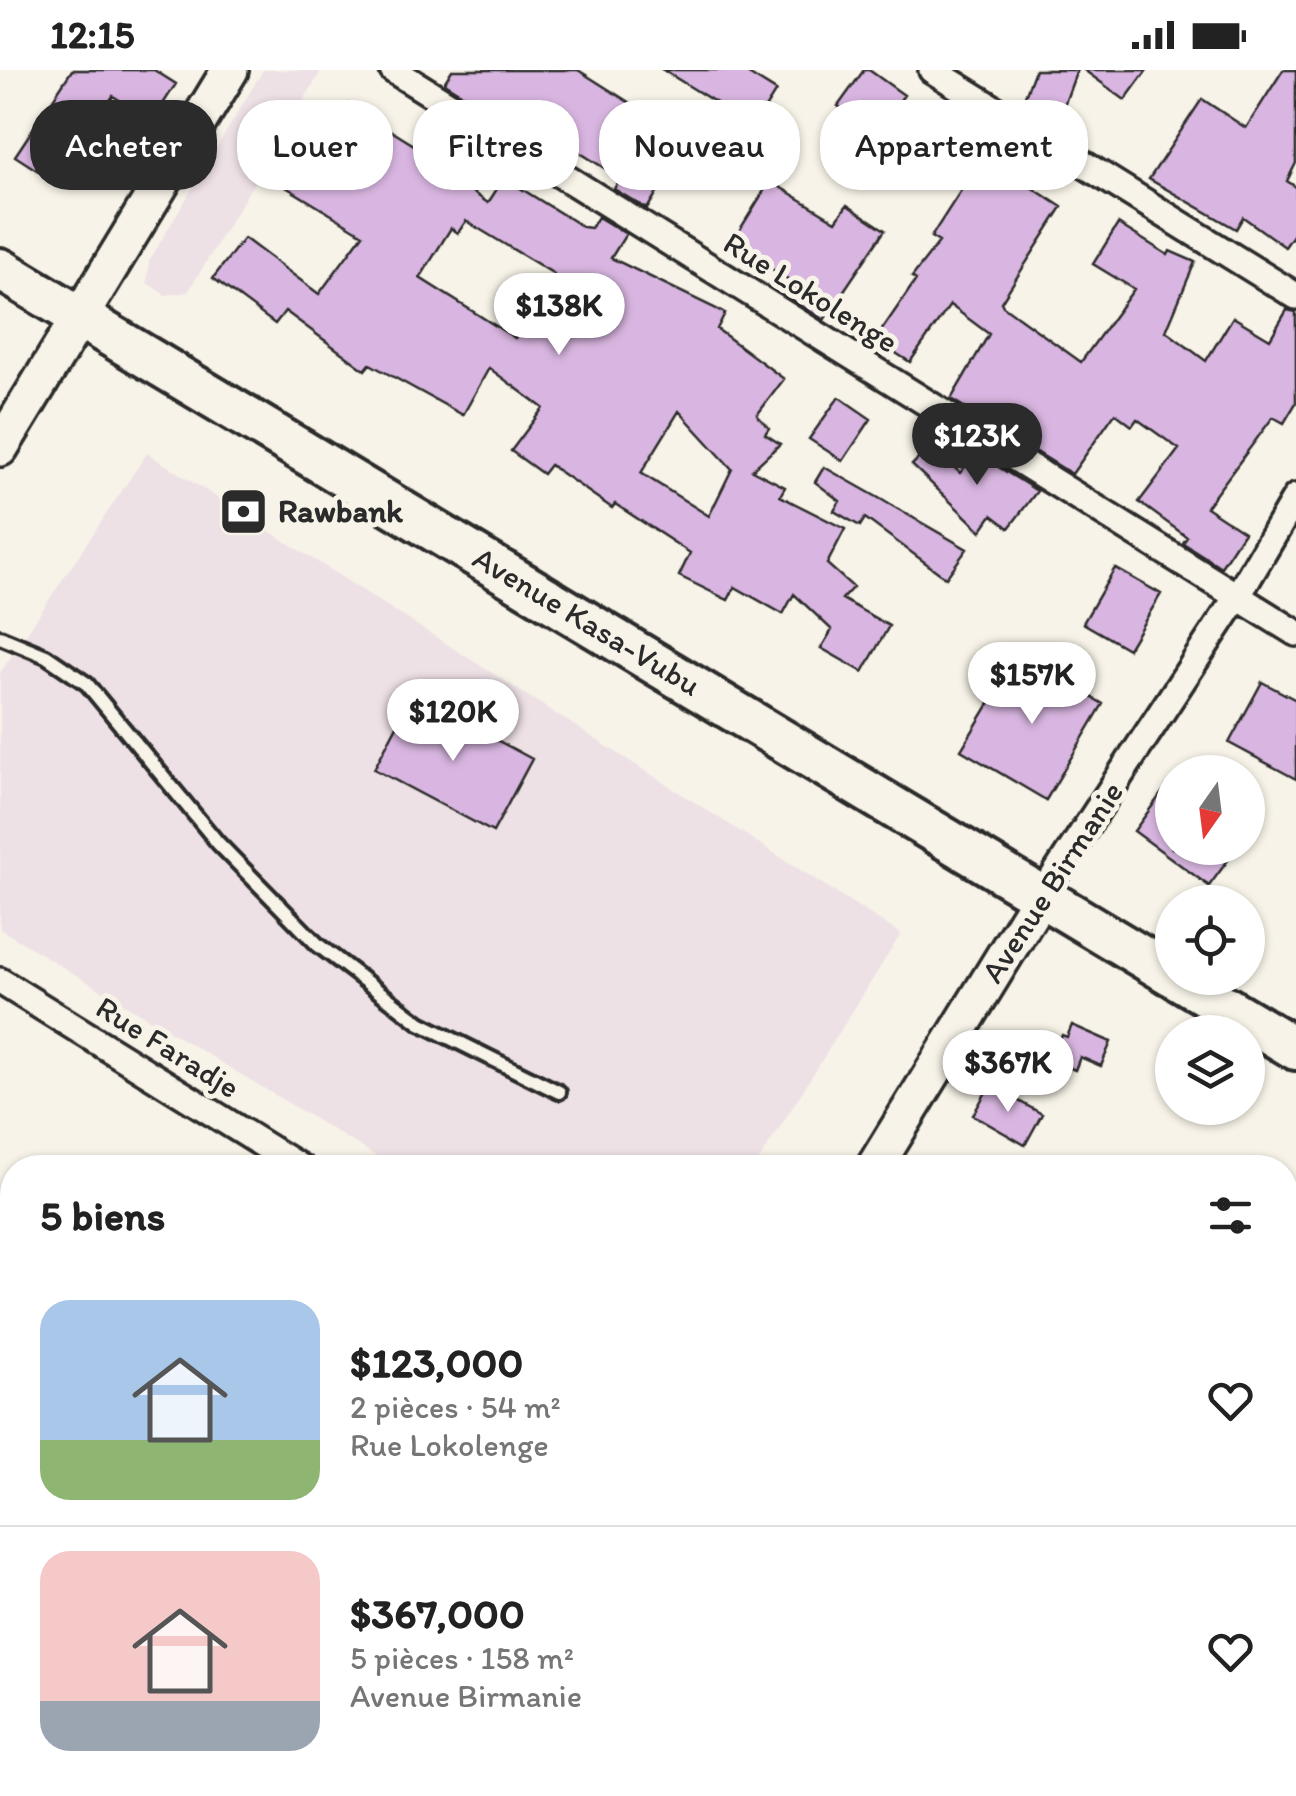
<!DOCTYPE html>
<html lang="fr">
<head>
<meta charset="utf-8">
<style>
  :root { --surface:#fff; --page:#f6f6f6; --text:#222; --muted:#767676; --line:#e0e0e0; --accent:#2b2b2b }
  body { margin:0; font-family:Itim,sans-serif; background:var(--page); color:var(--text); height:100vh; display:flex; flex-direction:column; font-size:38px; white-space:nowrap }
  * { box-sizing:border-box; margin:0 }
  p { font-size:32px; color:var(--muted) }
  .icon { flex:none; width:55px; height:55px; fill:none; stroke:currentColor; stroke-width:2; stroke-linecap:round; stroke-linejoin:round }
  .map { position:relative; flex:1; overflow:hidden }
  .sheet { position:absolute; left:0px; top:1085px; width:1298px; height:642px; display:flex; flex-direction:column; background:var(--surface); border-radius:40px 40px 0 0; box-shadow:0 2px 8px #0004 }
  .sheet>* { flex:none }
  .hud { position:absolute; left:30px; top:30px; width:1238px; height:90px; display:flex; gap:20px }
  .needle { width:65px; rotate:194deg }
  .fabs { position:absolute; left:1155px; top:685px; display:grid; gap:20px }
  .fabs a { display:grid; place-items:center; width:110px; height:110px; border-radius:50%; background:var(--surface); box-shadow:0 2px 8px #0004; font-size:50px }
  .price { position:absolute; translate:-50% -85px; padding:0 22px; border-radius:35px; background:#fff; color:#222; font-size:32px; line-height:65px; filter:drop-shadow(0 2px 5px #0008) }
  .price::after { content:''; position:absolute; left:50%; top:60px; width:30px; height:22px; margin-left:-15px; background:inherit; clip-path:polygon(0 0,100% 0,50% 100%) }
  .price.active { background:var(--accent); color:#fff }
  ul { padding:0; list-style:none }
  li { display:flex; align-items:center; gap:30px; height:250px; padding:0 40px }
  li+li { border-top:2px solid var(--line) }
  li span { display:grid; place-items:center; flex:none; width:280px; height:200px; border-radius:30px; color:#555 }
  li>.icon { margin-inline-start:auto }
  span .icon { width:120px; height:120px; fill:#fffc; stroke-width:1 }
  li b { font-size:42px }
  h2 { display:flex; justify-content:space-between; align-items:center; height:120px; padding:0 40px; font-size:42px }
  .pill { padding:0 35px; border-radius:40px; background:var(--surface); box-shadow:0 2px 8px #0004; font-size:35px; line-height:90px }
  .pill.active { background:var(--accent); color:#fff }
  .status { display:flex; justify-content:space-between; align-items:center; height:70px; padding:0 50px; background:var(--surface); direction:ltr }
  .status svg { height:28px; fill:currentColor }
  .map>svg:first-child { display:block }
  .built { fill:#eee1e6 }
  .building { fill:#d9b6e1; stroke:#2b2b2b; stroke-width:2.5; fill-rule:evenodd }
  .lines { fill:none; stroke-linecap:round; stroke-linejoin:round }
  .lane-casing { stroke:#2b2b2b; stroke-width:20 }
  .street-casing { stroke:#2b2b2b; stroke-width:32 }
  .secondary-casing { stroke:#2b2b2b; stroke-width:42 }
  .primary-casing { stroke:#2b2b2b; stroke-width:48 }
  .lane { stroke:#f7f3e8; stroke-width:12 }
  .street { stroke:#f7f3e8; stroke-width:25 }
  .secondary { stroke:#f7f3e8; stroke-width:35 }
  .primary { stroke:#f7f3e8; stroke-width:40 }
  .labels { text-anchor:middle; dominant-baseline:central; stroke-width:10; stroke-linejoin:round; paint-order:stroke }
  .street-label { font-size:32px; fill:#2b2b2b; stroke:#f7f3e8 }
  .poi-label { font-size:32px; font-weight:bold; fill:#2b2b2b; stroke:#f7f3e8; text-anchor:start }
</style>
</head>
<body>
<div class="status"><b>12:15</b><svg viewBox="0 0 49 12"><path d="M0 12V9h3v3zM5 12V6h3v6zM10 12V3h3v9zM15 12V0h3v12zM26 1h20v11H26zM47 4h2v5h-2z"/></svg></div>
<div class="map">
<svg width="1296" height="1726" viewBox="0 0 1296 1726">
  <rect width="100%" height="100%" fill="#f7f3e8"/>
  <filter id="ink" filterUnits="userSpaceOnUse"><feTurbulence type="fractalNoise" baseFrequency=".01" numOctaves="2"/><feDisplacementMap in="SourceGraphic" scale="20" xChannelSelector="R" yChannelSelector="G"/><feConvolveMatrix kernelMatrix="1 2 1 2 8 2 1 2 1" color-interpolation-filters="sRGB"/></filter>
  <g filter="url(#ink)">
    <path class="built" d="M263,0H322L188,222L165,225L147,213L149,191Z
      M147,383L901,864L755,1097H394L0,859V603Z"/>
    <path class="building" d="M72,0H154L176,14L152,51L113,26L57,113L15,86Z
      M452,0H578L649,45L639,61L679,86L647,139L614,119L620,108L531,52L524,62L444,13Z
      M663,0H742L776,21L754,56Z
      M864,0H869L904,25L892,41L932,67L909,102L880,83L886,73L838,36Z
      M1035,0H1077L1058,52L1021,36Z
      M1084,0H1147L1125,30Z
      M1283,0H1296V93L1287,111L1296,117V161L1285,177L1243,147L1236,159L1149,109L1202,29L1246,58Z
      M348,34L414,75L433,44L458,59L435,96L488,133L504,108L583,157L591,158L598,147L626,164L611,188L725,243L717,259L784,309L757,345L769,358L765,364L780,374L752,400L785,417L780,426L845,459L827,494L853,517L842,529L889,556L863,602L821,578L832,560L794,524L783,544L735,517L728,530L679,506L690,483L615,434L612,438L550,395L543,404L511,381L543,338L489,298L463,345L370,294L365,300L285,241L275,254L213,208L244,168L319,224L363,164L268,106L290,71L316,87ZM466,151L554,204L515,268L420,208L451,158L458,163ZM679,341L732,399L709,446L641,403Z
      M983,86L1062,137L1001,232L1003,236L1081,292L1134,219L1093,194L1118,154L1168,185L1170,181L1195,192L1166,261L1206,291L1233,247L1270,269L1287,240L1296,242V333L1284,353L1273,347L1206,437L1244,462L1221,497L1183,473L1187,467L1139,432L1179,379L1137,349L1132,356L1115,343L1072,404L951,329L989,264L950,235L910,292L875,270L916,210L912,207L939,172L931,167Z
      M770,111L836,151L847,135L885,160L824,250L786,226L794,213L731,174Z
      M839,327L871,349L843,391L809,369Z
      M931,376L960,403L976,383L1037,421L1009,458L992,445L981,461L912,395Z
      M824,397L877,427L967,479L946,508L865,448L860,456L834,441L840,431L815,412Z
      M1115,498L1161,524L1128,579L1083,553Z
      M1019,584L1103,634L1046,730L961,680Z
      M1262,612L1296,630V709L1229,673Z
      M413,625L532,689L493,762L374,699Z
      M1172,709V778H1237L1209,816L1134,761Z
      M1072,955L1111,972L1101,996L1080,987L1075,1000L1051,990L1062,965L1067,967Z
      M990,1015L1042,1044L1025,1075L973,1045Z"/>
    <g class="lines">
      <defs>
        <path id="lane" d="M0,567L46,586L87,614L218,773L318,875L420,953L559,1022"/>
        <path id="street" d="M393,0L1296,563
          M932,0L1296,226
          M1041,826L1237,527L1296,427
          M0,911L301,1098
          M0,1237L12,1244
          M1285,1371L1296,1377
          M0,1619L12,1627
          M1285,1702L1296,1709
          M162,1715L181,1726
          M785,1715L802,1726"/>
        <path id="secondary" d="M0,378L230,0
          M874,1098L1041,826
          M490,1726L497,1715"/>
        <path id="primary" d="M0,199L1172,905
          M1177,908L1296,979"/>
      </defs>
      <use href="#lane" class="lane-casing"/>
      <use href="#street" class="street-casing"/>
      <use href="#secondary" class="secondary-casing"/>
      <use href="#primary" class="primary-casing"/>
      <use href="#lane" class="lane"/>
      <use href="#street" class="street"/>
      <use href="#secondary" class="secondary"/>
      <use href="#primary" class="primary"/>
    </g>
  </g>
  <defs>
    <symbol id="bank-square" viewBox="-11 -11 22 22"><rect x="-9" y="-9" width="18" height="18" rx="4" fill="#2b2b2b" stroke="#f7f3e8"/><path d="M-6-4H6V4H-6ZM0-2.3a2.3 2.3 0 1 0 0 4.6a2.3 2.3 0 1 0 0-4.6Z" fill="#fff"/></symbol>
  </defs>
  <g fill-rule="evenodd">
    <use href="#bank-square" x="216" y="414" width="55" height="55"/>
  </g>
  <g class="labels">
    <g class="street-label">
      <text transform="translate(811 222) rotate(32)">Rue Lokolenge</text>
      <text transform="translate(587 551) rotate(31)">Avenue Kasa-Vubu</text>
      <text transform="translate(1052 812) rotate(-57)">Avenue Birmanie</text>
      <text transform="translate(168 977) rotate(32)">Rue Faradje</text>
    </g>
    <g class="poi-label">
      <text x="278" y="441">Rawbank</text>
    </g>
  </g>
</svg>
<div class="fabs">
<a><svg class="needle" viewBox="-14 -14 28 28"><path d="M0-13l5 13h-10z" fill="#e53935"/><path d="M0 13l5-13h-10z" fill="#767676"/></svg></a>
<a><svg class="icon" aria-label="locate" viewBox="0 0 24 24"><circle cx="12" cy="12" r="6"/><path d="M12 2v4M12 18v4M2 12h4M18 12h4"/></svg></a>
<a><svg class="icon" aria-label="layers" viewBox="0 0 24 24"><path d="M12 4l9 5-9 5-9-5zM3 14l9 5 9-5"/></svg></a>
</div>
<b class="price" style="left:559px;top:288px">$138K</b>
<b class="price active" style="left:977px;top:418px">$123K</b>
<b class="price" style="left:1032px;top:657px">$157K</b>
<b class="price" style="left:453px;top:694px">$120K</b>
<b class="price" style="left:1008px;top:1045px">$367K</b>
<div class="hud">
<a class="pill active">Acheter</a>
<a class="pill">Louer</a>
<a class="pill">Filtres</a>
<a class="pill">Nouveau</a>
<a class="pill">Appartement</a>
</div>
<section class="sheet">
<h2>5 biens<svg class="icon" aria-label="filters" viewBox="0 0 24 24"><path d="M4 7h16M4 17h16"/><circle cx="9" cy="7" r="2"/><circle cx="15" cy="17" r="2"/></svg></h2>
<ul>
<li><span style="background:linear-gradient(#a9c7e8 70%,#8fb573 0)"><svg class="icon" aria-label="home" viewBox="0 0 24 24"><path d="M3 11l9-7 9 7M6 9v11h12V9"/></svg></span><div><b>$123,000</b><p>2 pièces · 54 m²</p><p>Rue Lokolenge</p></div><svg class="icon" aria-label="heart" viewBox="0 0 24 24"><path d="M12 20l-8-8c-3-5 5-10 8-4 3-6 11-1 8 4z"/></svg></li>
<li><span style="background:linear-gradient(#f6c9c9 75%,#9aa5b1 0)"><svg class="icon" aria-label="home" viewBox="0 0 24 24"><path d="M3 11l9-7 9 7M6 9v11h12V9"/></svg></span><div><b>$367,000</b><p>5 pièces · 158 m²</p><p>Avenue Birmanie</p></div><svg class="icon" aria-label="heart" viewBox="0 0 24 24"><path d="M12 20l-8-8c-3-5 5-10 8-4 3-6 11-1 8 4z"/></svg></li>
</ul>
</section>
</div>
</body>
</html>
